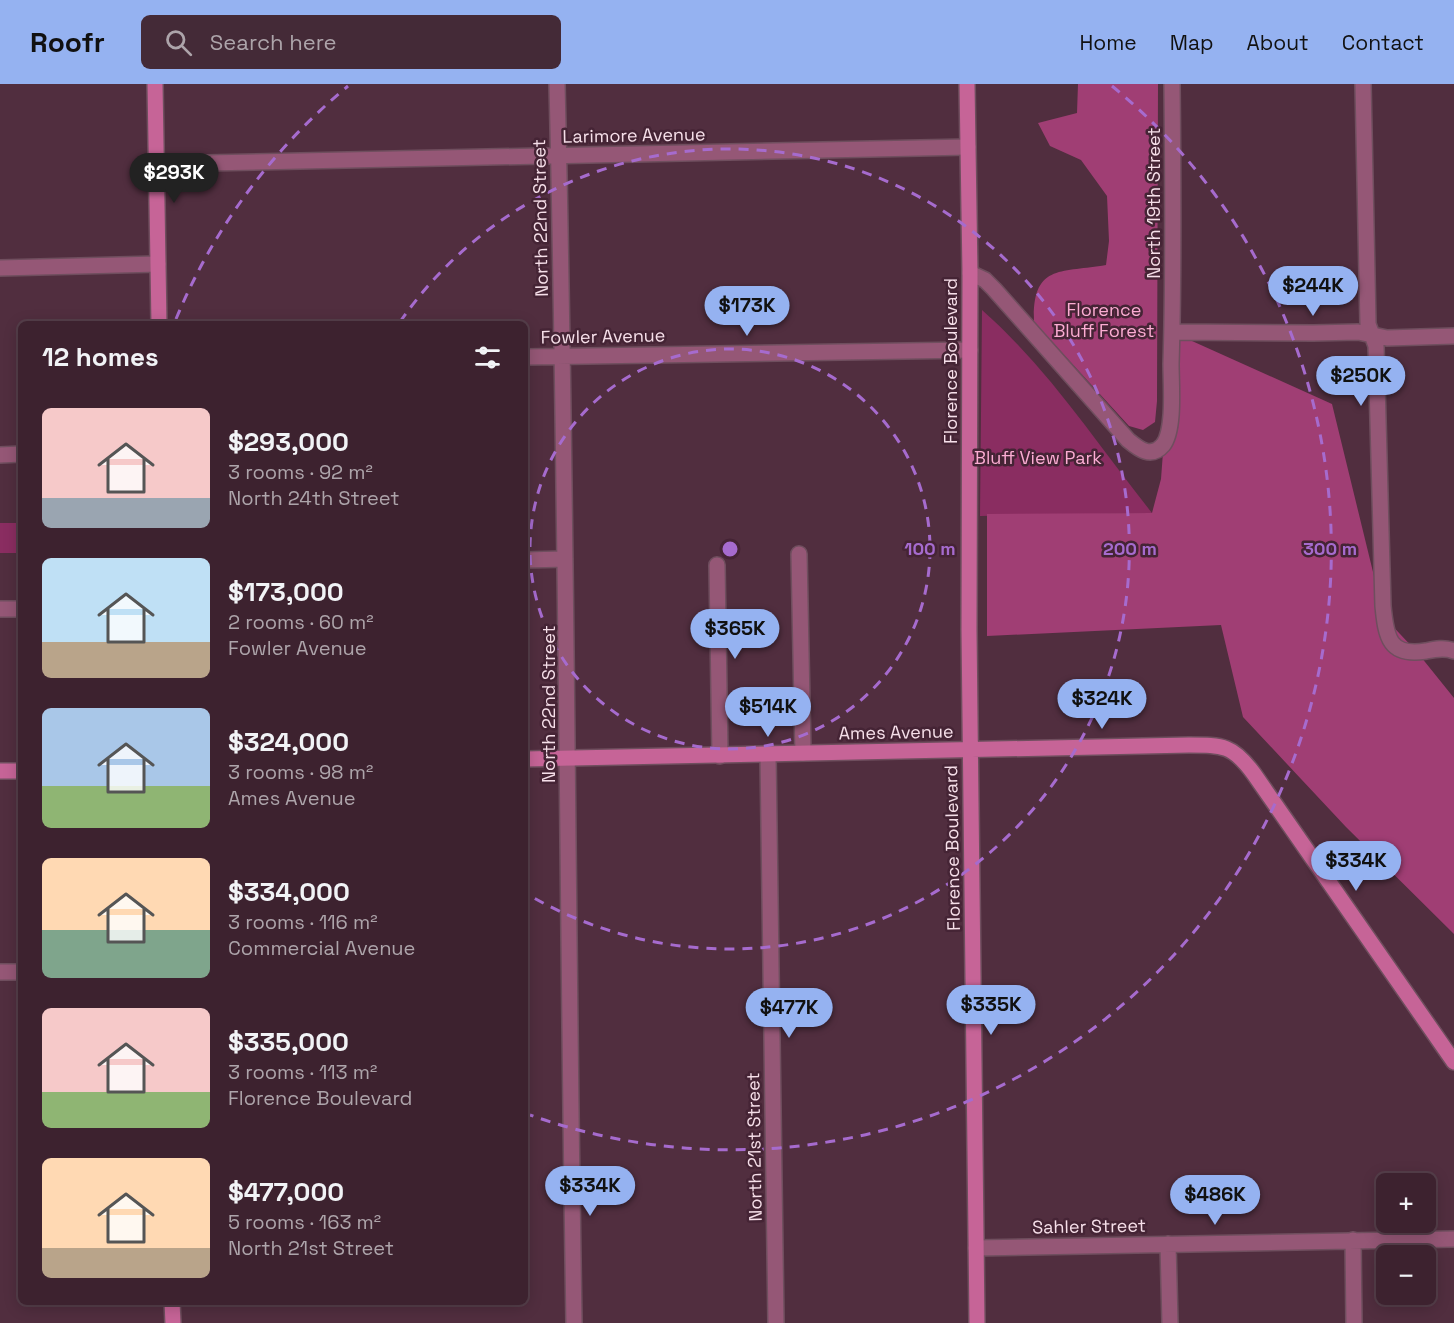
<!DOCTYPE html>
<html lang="en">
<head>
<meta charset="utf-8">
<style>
  :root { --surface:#3d222f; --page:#442a37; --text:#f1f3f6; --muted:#ada4aa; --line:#563f4b; --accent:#95b2f1 }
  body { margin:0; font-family:"Space Grotesk",sans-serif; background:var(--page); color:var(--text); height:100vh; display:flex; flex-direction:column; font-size:22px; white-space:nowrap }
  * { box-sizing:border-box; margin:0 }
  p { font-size:20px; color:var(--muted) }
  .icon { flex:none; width:33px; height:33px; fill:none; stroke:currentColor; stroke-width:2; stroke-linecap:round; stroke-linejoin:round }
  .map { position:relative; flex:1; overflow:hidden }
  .drawer { position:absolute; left:18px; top:237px; width:510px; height:984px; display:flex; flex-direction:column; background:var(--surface); border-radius:9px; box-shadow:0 3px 15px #0003,0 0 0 2px var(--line) }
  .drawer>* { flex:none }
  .controls { position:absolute; left:1376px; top:1089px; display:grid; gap:12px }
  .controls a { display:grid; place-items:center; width:60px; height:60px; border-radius:9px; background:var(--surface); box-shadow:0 3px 15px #0003,0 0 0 2px var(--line); font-size:30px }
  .price { position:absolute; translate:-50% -51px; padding:0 14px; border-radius:21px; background:var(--accent); color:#111; font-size:20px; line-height:39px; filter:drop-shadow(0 2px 3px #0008) }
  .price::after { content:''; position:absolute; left:50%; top:36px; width:18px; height:14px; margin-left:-9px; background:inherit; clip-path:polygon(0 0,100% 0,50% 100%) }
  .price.current { background:#222; color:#fff }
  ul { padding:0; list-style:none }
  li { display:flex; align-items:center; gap:18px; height:150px; padding:0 24px }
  li span { display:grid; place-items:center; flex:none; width:168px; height:120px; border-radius:9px; color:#555 }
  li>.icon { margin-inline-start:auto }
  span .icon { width:72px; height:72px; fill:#fffc; stroke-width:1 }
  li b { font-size:26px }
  h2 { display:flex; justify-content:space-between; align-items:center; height:72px; padding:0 24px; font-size:26px }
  header { display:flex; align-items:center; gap:36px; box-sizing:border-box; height:84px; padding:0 30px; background:var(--accent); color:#111 }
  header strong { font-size:28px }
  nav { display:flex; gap:33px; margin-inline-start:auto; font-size:21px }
  .search { width:420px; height:54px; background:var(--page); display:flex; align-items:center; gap:15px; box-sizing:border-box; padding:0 21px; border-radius:9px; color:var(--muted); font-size:22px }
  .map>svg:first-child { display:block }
  .green { fill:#8a2d61 }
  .forest { fill:#a03e74 }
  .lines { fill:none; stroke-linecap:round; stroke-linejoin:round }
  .street-casing { stroke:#6f4e5e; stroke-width:18 }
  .secondary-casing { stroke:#6f4e5e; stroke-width:18 }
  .street { stroke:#955776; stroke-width:15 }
  .secondary { stroke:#c66497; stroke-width:15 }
  .ring { fill:none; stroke:#a66bce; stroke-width:3; stroke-dasharray:10 8 }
  .labels { text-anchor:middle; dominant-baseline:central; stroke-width:5; stroke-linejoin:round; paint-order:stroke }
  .street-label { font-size:18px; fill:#f6dfe9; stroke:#452435 }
  .park-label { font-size:18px; fill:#fcacd3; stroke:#452435 }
  .centre { fill:#a66bce; stroke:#452435; stroke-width:3 }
  .ring-label { font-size:18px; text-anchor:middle; font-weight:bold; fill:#a66bce; stroke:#452435; stroke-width:5; stroke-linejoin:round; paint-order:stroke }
</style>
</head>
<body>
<header>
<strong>Roofr</strong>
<div class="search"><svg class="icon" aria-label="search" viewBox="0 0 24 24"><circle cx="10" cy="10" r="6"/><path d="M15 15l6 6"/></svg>Search here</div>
<nav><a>Home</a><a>Map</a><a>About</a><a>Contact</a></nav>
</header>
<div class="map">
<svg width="1454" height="1239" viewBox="0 0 1454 1239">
  <rect width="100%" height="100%" fill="#512e3f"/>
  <path class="green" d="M982,226C1049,285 1097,360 1152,429L980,432Z
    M0,439H21V469H0Z"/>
  <path class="forest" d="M1078,0H1158L1157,317L1155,338L1143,346L1129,342L1034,238C1032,179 1062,189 1106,181L1109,157L1107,112L1081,76L1050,62L1038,39L1077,29Z
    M1172,248L1332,320L1384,533L1417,568L1454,614V850L1346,743L1243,633L1221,541L987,552V430L1152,429L1161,395Z"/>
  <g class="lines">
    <defs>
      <path id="street" d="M557,0C567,413 567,826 574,1239
        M1363,0L1368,240L1376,262L1383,522C1386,553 1389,573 1426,567C1435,565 1445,563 1454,567
        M157,80L968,63
        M0,184L158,180
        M970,189L985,196L994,205L1128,356C1139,365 1151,375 1163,361C1175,346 1171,299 1171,280C1174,186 1173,93 1172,0
        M1172,248L1313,249L1358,248L1387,254L1454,252
        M525,273L970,266
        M0,371L21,370
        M799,470L803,669
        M525,476L565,475
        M717,481L720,672
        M0,525H21
        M768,671L776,1239
        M0,888H21
        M1353,1156L1354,1239
        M1168,1160L1170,1239
        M976,1164L1454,1155"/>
      <path id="secondary" d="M155,0L159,240
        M967,0L970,189L969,546L977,1239
        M525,675L1189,661C1223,661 1233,661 1254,690L1454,978
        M0,687H21
        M172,1218L173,1239"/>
    </defs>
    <use href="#street" class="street-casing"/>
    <use href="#secondary" class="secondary-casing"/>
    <use href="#street" class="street"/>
    <use href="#secondary" class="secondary"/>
  </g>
  <g class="ring">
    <circle cx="730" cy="465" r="200"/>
    <path d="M400 238A400 400 0 1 1 527 810"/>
    <path d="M176 235A600 600 0 0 1 348 2M1112 2A600 600 0 0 1 530 1031"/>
  </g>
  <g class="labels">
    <g class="street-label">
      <text transform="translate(634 51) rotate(-1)">Larimore Avenue</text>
      <text transform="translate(1153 119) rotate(-90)">North 19th Street</text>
      <text transform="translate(540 134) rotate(-91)">North 22nd Street</text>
      <text transform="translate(603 252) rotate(-1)">Fowler Avenue</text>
      <text transform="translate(950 277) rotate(-90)">Florence Boulevard</text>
      <text transform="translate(548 620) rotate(-90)">North 22nd Street</text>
      <text transform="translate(896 648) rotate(-1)">Ames Avenue</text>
      <text transform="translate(952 764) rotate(-91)">Florence Boulevard</text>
      <text transform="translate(754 1063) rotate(-91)">North 21st Street</text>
      <text transform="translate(1089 1142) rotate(-1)">Sahler Street</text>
    </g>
    <g class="park-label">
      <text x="1104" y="225">Florence<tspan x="1104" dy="21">Bluff Forest</tspan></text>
      <text x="1038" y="373">Bluff View Park</text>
    </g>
  </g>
  <circle cx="730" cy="465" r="9" class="centre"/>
  <g class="ring-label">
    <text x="930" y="471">100 m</text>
    <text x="1130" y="471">200 m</text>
    <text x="1330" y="471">300 m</text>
  </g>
</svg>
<div class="controls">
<a>+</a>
<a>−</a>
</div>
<b class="price current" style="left:174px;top:120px">$293K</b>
<b class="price" style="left:1313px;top:233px">$244K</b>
<b class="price" style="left:747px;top:253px">$173K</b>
<b class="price" style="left:1361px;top:323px">$250K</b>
<b class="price" style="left:735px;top:576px">$365K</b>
<b class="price" style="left:1102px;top:646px">$324K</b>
<b class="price" style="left:768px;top:654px">$514K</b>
<b class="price" style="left:1356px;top:808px">$334K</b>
<b class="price" style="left:991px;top:952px">$335K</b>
<b class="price" style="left:789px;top:955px">$477K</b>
<b class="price" style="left:590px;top:1133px">$334K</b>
<b class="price" style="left:1215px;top:1142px">$486K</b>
<section class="drawer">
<h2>12 homes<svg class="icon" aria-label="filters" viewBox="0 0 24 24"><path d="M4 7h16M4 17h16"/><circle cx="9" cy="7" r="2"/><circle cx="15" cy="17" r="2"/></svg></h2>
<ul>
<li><span style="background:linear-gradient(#f6c9c9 75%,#9aa5b1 0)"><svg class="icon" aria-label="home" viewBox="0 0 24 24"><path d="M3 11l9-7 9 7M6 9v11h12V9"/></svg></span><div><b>$293,000</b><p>3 rooms · 92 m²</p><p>North 24th Street</p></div></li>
<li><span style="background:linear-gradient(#bfe0f5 70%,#b9a48a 0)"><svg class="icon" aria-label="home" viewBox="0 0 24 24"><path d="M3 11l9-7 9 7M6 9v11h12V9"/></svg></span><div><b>$173,000</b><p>2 rooms · 60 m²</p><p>Fowler Avenue</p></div></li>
<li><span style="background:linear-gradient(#a9c7e8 65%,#8fb573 0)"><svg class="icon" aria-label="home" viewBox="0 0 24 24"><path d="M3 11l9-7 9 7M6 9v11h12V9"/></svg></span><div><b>$324,000</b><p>3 rooms · 98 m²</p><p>Ames Avenue</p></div></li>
<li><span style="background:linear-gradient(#ffd9b3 60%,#7fa58c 0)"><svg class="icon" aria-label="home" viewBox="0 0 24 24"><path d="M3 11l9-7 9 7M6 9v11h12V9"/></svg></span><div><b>$334,000</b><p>3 rooms · 116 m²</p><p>Commercial Avenue</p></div></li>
<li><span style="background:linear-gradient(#f6c9c9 70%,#8fb573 0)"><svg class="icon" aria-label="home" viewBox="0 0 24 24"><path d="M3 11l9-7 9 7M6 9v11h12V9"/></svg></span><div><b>$335,000</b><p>3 rooms · 113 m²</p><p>Florence Boulevard</p></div></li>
<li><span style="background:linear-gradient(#ffd9b3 75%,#b9a48a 0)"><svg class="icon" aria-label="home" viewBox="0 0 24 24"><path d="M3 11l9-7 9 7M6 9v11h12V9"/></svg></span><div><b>$477,000</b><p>5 rooms · 163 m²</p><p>North 21st Street</p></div></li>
</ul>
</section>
</div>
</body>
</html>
